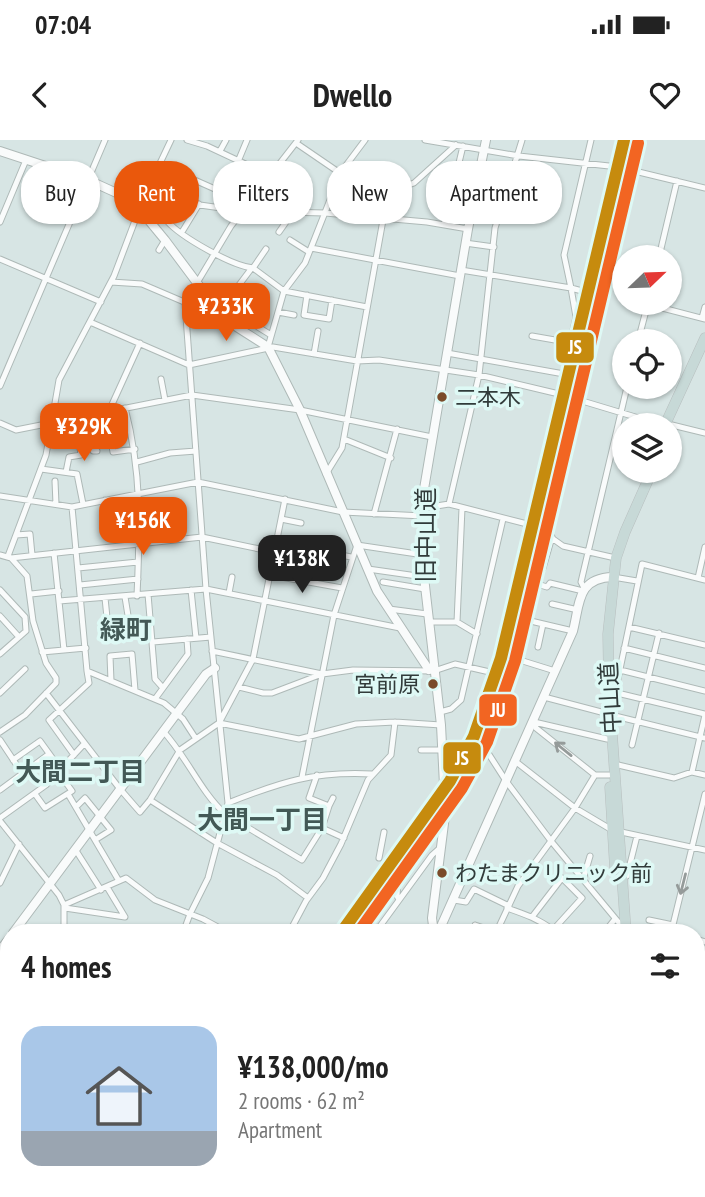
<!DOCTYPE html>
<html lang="en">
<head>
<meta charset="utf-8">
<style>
  :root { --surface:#fff; --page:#f2f2f2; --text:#222; --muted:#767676; --accent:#ea580c }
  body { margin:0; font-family:"PT Sans Narrow","Noto Sans JP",sans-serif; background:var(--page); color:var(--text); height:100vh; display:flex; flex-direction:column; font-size:26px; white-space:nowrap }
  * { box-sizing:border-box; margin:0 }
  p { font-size:23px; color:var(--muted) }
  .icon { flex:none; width:38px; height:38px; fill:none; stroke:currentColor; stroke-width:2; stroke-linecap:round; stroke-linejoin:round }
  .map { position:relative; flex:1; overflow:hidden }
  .drawer { position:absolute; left:0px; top:784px; width:705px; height:273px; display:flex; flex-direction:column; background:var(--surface); border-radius:28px 28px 0 0; box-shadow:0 2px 5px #0004 }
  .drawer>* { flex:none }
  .guide { position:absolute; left:21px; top:21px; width:663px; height:63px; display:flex; gap:14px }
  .needle { width:46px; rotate:67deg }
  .controls { position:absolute; left:612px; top:105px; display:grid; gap:14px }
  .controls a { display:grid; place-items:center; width:70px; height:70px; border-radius:50%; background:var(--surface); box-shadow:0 2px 5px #0004; font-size:35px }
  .price { position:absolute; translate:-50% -60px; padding:0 16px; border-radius:14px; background:var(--accent); color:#fff; font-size:23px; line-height:46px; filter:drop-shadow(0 2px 4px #0008) }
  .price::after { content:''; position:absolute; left:50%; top:42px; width:21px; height:16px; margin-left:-10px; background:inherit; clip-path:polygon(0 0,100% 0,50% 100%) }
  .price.on { background:#222; color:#fff }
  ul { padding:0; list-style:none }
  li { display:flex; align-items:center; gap:21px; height:175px; padding:0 21px }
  li span { display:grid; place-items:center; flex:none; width:196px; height:140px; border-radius:21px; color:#555 }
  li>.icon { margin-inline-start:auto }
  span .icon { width:84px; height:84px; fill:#fffc; stroke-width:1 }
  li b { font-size:30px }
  h2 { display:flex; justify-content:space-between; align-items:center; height:84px; padding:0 21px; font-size:30px }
  .tag { padding:0 24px; border-radius:28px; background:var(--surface); box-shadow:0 2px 5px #0004; font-size:24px; line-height:63px }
  .tag.on { background:var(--accent); color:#fff }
  .status { display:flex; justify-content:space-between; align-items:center; height:49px; padding:0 35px; background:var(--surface); direction:ltr }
  .status svg { height:19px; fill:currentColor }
  header { display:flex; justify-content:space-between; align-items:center; height:91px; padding:0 21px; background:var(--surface); font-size:32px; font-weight:800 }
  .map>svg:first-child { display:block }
  .industrial { fill:url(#industrial-grid) }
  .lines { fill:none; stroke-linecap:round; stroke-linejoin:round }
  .street-casing { stroke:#aeb9b7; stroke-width:7 }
  .secondary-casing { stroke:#aeb9b7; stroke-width:10 }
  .highway-casing { stroke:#b8bfbf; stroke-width:11 }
  .street { stroke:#f9fbfb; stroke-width:5 }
  .secondary { stroke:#f9fbfb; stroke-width:8 }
  .highway { stroke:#c7d9d7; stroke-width:10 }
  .rail-1-casing { stroke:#def9f5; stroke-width:18 }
  .rail-2-casing { stroke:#def9f5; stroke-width:18 }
  .rail-1 { stroke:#c68b0e; stroke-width:12 }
  .rail-2 { stroke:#f26522; stroke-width:12 }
  .oneway { stroke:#959b9a }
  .bus-dot { fill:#7a4b2a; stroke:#def9f5; stroke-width:2.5 }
  .labels { text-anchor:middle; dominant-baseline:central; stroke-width:7; stroke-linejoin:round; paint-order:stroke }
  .bus-label { font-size:22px; fill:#313b3a; stroke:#def9f5; text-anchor:start }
  .street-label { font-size:24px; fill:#313b3a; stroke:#def9f5 }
  .neighbourhood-label { font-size:26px; font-weight:bold; fill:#435956; stroke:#def9f5 }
  .line-badge { stroke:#def9f5; stroke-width:2.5 }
  .badge-label { font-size:19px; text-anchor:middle; font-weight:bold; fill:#fff }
</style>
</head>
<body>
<div class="status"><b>07:04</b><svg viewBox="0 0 49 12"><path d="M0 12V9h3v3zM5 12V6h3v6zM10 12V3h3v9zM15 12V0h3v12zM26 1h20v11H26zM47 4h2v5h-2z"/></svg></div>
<header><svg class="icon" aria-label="back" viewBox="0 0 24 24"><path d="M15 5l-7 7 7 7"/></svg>Dwello<svg class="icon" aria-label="heart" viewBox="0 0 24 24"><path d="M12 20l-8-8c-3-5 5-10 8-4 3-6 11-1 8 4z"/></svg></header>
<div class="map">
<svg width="705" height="1057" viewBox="0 0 705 1057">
  <defs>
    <pattern id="industrial-grid" width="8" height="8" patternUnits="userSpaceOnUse" patternTransform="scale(1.75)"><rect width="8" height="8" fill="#c3dcd9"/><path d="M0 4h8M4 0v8" fill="none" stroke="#a8bebb"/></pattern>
  </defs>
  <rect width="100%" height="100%" fill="#d7e5e4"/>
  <path class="industrial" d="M696,928L705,935V1021L696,1024Z"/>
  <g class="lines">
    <defs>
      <path id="street" d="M187,0L207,6L271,36
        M425,0L519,16L618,27L705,48
        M296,3L375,57
        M220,11L226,0
        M123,54L242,71L325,73L427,82L468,89
        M152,58C157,65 162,74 167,81C181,97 232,126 253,128
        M170,62L181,34L224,53
        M219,67L247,0
        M350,75L375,57L414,43L456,5
        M0,82L26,20
        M444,85L463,6
        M182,92L199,64
        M279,92L293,72
        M290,100L309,112
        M465,103L494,107
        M311,108L460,136
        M266,109L253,128L284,151L367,167
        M159,110L165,100
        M659,117L677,41
        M0,119L101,162
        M461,130L571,148L564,115L591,0
        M111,142L142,144L224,179
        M307,155L304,175L329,179L332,160
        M647,164L705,179
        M278,172L294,175
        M218,173L251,129
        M702,178L705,167
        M90,182L189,225L273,207L357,221L379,220L479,235L559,254L662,285
        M258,187L271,195
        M532,196L572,203
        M638,201L648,163
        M268,207L284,151L305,123L341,32L365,0
        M447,213L564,234
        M314,214L318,191
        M161,239L165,260
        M0,246L105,0
        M559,254L576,177L571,148L582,151
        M125,268C142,333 140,389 137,456
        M109,271L140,203
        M106,272L113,312L135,309
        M88,275L93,311H97
        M0,283L16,290L192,255L300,270L432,297
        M672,285L705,293
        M344,299L391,318
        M48,300L79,297
        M137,322L170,313L196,311
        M41,329L77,334L83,364
        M66,332L69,317L81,315L76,278
        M326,334L342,308L383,80
        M55,341L56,364
        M0,356L72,367L198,342L343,372L423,376
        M105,360L107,383
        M449,364L479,235L495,88L522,0
        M72,367L87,531L164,563L183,579L196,599
        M424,368L449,364L535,386L563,406L611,417
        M374,374L397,289
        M281,379L301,383
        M16,395L30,394L32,415
        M276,402L351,417
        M54,413L64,510
        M0,415L11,418L202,397L274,412
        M8,416L46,315L59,240L114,136L144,57L171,0
        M78,428L138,422
        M543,428L552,397
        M368,429L424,437
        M270,435L342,448
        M613,437L637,441
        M698,438L705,407
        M383,442L425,449
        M80,445L138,439
        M584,448L581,442L627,247
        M0,450L25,477L26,491L0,514
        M191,450L196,498
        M229,453L232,437
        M31,454L59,451
        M148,454L155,539L163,548
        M105,458L109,497L131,494L125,457
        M59,461L206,449L400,488
        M552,464L578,470
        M389,469L427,474
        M0,476L19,497
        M518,478L573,491
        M428,482H457L477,494
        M457,482L462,368
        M629,487L705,505
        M153,502L211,497
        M538,507L543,484
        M624,508L705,528
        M212,511L322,534
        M42,512L86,508
        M620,530L705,551
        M555,531L510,517L527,441L547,447L550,443L583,451
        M111,541L110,516L132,514L135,550
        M239,547L263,553H272L322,534L353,530L434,531L455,524L494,533
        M613,552L705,574
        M0,553L25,529
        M46,553L120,649L140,672L150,660L180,610L219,583L253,519L285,359
        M615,553L642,424L705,440
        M544,557L605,573
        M155,559L188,514L187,499
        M440,572L451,569L461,560L503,379
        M611,575L705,598
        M534,582L536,588L595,635H609
        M534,582L607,599
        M219,583L299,599L356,584L395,582L441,585
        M163,591C187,617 200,651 225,674L302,720L322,688L344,698
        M0,592L25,575L56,543V538L46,523L33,481L27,436L11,418
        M0,600L22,633
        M632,605L659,493
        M421,610H443
        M74,615L49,580L89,543L87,531
        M13,620L40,601L61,630
        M515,621L575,668L612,690L705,710
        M614,624L674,638L692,632L705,635
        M692,632L705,575
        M317,635L309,658L329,666L333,658
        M302,637L334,475L357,405L424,415
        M0,650L49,614
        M35,654L45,668L72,651L58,632
        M68,654L119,741
        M150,660L217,703L277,735L308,758
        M447,660L451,658L481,602L506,641L551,701L620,784
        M228,663C281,642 314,631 372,634
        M76,667L85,658L111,690L95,700
        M0,678L46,645L84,604
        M0,681L59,755L64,765V793
        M322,688L329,666
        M75,709L101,750
        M379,718L384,692
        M622,737L627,736L637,696
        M398,738L397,756L399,760
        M583,740L590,716
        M0,743L19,704
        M454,760L466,762L474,749L509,766
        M64,765L126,738L155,760L203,779L229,793
        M65,768L125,777L107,747
        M507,768C524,774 539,779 553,790L582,758L562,738L532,777
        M649,780L673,785
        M569,788L575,793
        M183,793L190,774L208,738L228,663L206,449L185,163L231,86L298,0
        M289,793L306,761L323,738L341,704L368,640L391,615L395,582
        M375,793L432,715L441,707
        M473,793L475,785L496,792
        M496,793L518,746L575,668L595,635
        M604,793L615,779
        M671,793L705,654
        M696,799L705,802
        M0,844L9,846
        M705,852L696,857L705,865
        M696,877L705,867
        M0,923L5,900
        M696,925L705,932
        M0,931L9,932
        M0,1007L9,1011
        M696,1024L705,1021
        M83,1048L99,1057
        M105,1048L119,1057
        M224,1048L240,1057
        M441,1048V1057
        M501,1048L517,1057
        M582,1048L595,1057
        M0,1055L5,1057
        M16,1057L20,1048
        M124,1057L131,1048
        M154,1057L160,1048
        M191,1057L197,1048
        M269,1057L274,1048
        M358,1057L360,1048
        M406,1057L410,1048
        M522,1057L527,1048
        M648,1057L661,1048"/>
      <path id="secondary" d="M0,11L88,40L132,60L165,100L224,179L268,207L300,270L377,451L429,530
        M13,793L206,534L215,528
        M434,793L432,778L447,660L444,645L441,585L424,437V349L468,89L486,0
        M438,793L573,491C580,463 577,438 613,437
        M0,810L9,799
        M0,978L9,984
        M116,1048L125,1053
        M313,1057L318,1048"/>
      <path id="highway" d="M665,285L705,198
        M610,647L615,729
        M626,793L609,551L608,494L616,418L625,392L652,331
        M603,1057L605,1048"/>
    </defs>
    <use href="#street" class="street-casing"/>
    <use href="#secondary" class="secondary-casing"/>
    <use href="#highway" class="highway-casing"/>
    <use href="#street" class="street"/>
    <use href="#secondary" class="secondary"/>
    <use href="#highway" class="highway"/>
    <defs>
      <path id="rail-1" d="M341,793L450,641L474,596L501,518L624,0"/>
      <path id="rail-2" d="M358,793L462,648L487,602L515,521L638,3"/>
    </defs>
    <use href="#rail-1" class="rail-1-casing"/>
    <use href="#rail-2" class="rail-2-casing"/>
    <use href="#rail-1" class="rail-1"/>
    <use href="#rail-2" class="rail-2"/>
  </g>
  <defs><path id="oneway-shaft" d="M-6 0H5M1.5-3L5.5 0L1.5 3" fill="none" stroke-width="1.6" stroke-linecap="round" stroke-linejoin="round" transform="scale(1.75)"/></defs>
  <g class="oneway">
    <use href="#oneway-shaft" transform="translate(563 609) rotate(-141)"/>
    <use href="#oneway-shaft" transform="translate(683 744) rotate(104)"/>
  </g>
  <g class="bus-dot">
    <circle cx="442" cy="257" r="6"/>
    <circle cx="433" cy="544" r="6"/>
    <circle cx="442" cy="733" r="6"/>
  </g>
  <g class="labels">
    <g class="bus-label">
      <text x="455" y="257">二本木</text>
      <text x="420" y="544" text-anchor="end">宮前原</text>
      <text x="455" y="733">わたまクリニック前</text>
    </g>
    <g class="street-label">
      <text transform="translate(425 395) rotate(-90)">旧中山道</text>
      <text transform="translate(610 558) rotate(-93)">中山道</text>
    </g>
    <g class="neighbourhood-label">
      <text x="126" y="489">緑町</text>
      <text x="80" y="631">大間二丁目</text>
      <text x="262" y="679">大間一丁目</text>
    </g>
  </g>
  <g class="line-badge">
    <rect x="555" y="191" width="40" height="33" rx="7" fill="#c68b0e"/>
    <rect x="478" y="553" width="40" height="34" rx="7" fill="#f26522"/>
    <rect x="442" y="601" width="40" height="34" rx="7" fill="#c68b0e"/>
  </g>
  <g class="badge-label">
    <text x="575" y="214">JS</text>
    <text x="498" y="577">JU</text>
    <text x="462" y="625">JS</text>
  </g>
</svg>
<div class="controls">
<a><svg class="needle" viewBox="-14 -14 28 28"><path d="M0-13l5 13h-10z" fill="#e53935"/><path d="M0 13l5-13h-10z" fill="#767676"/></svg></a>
<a><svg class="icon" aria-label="locate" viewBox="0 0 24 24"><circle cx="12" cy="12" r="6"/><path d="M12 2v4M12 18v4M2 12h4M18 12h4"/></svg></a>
<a><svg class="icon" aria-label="layers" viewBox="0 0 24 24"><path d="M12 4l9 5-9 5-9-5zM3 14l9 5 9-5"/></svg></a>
</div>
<b class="price" style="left:226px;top:203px">¥233K</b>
<b class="price" style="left:84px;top:323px">¥329K</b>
<b class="price" style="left:143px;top:417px">¥156K</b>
<b class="price on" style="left:302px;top:455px">¥138K</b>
<div class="guide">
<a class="tag">Buy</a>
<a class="tag on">Rent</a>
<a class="tag">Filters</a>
<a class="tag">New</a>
<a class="tag">Apartment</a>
</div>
<section class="drawer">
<h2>4 homes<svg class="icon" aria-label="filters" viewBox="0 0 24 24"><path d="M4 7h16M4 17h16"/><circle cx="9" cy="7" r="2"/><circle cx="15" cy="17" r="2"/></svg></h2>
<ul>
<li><span style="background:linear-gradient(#a9c7e8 75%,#9aa5b1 0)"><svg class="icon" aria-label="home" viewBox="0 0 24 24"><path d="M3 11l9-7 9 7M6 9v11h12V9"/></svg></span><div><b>¥138,000/mo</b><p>2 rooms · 62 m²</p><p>Apartment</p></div></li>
</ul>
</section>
</div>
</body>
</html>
